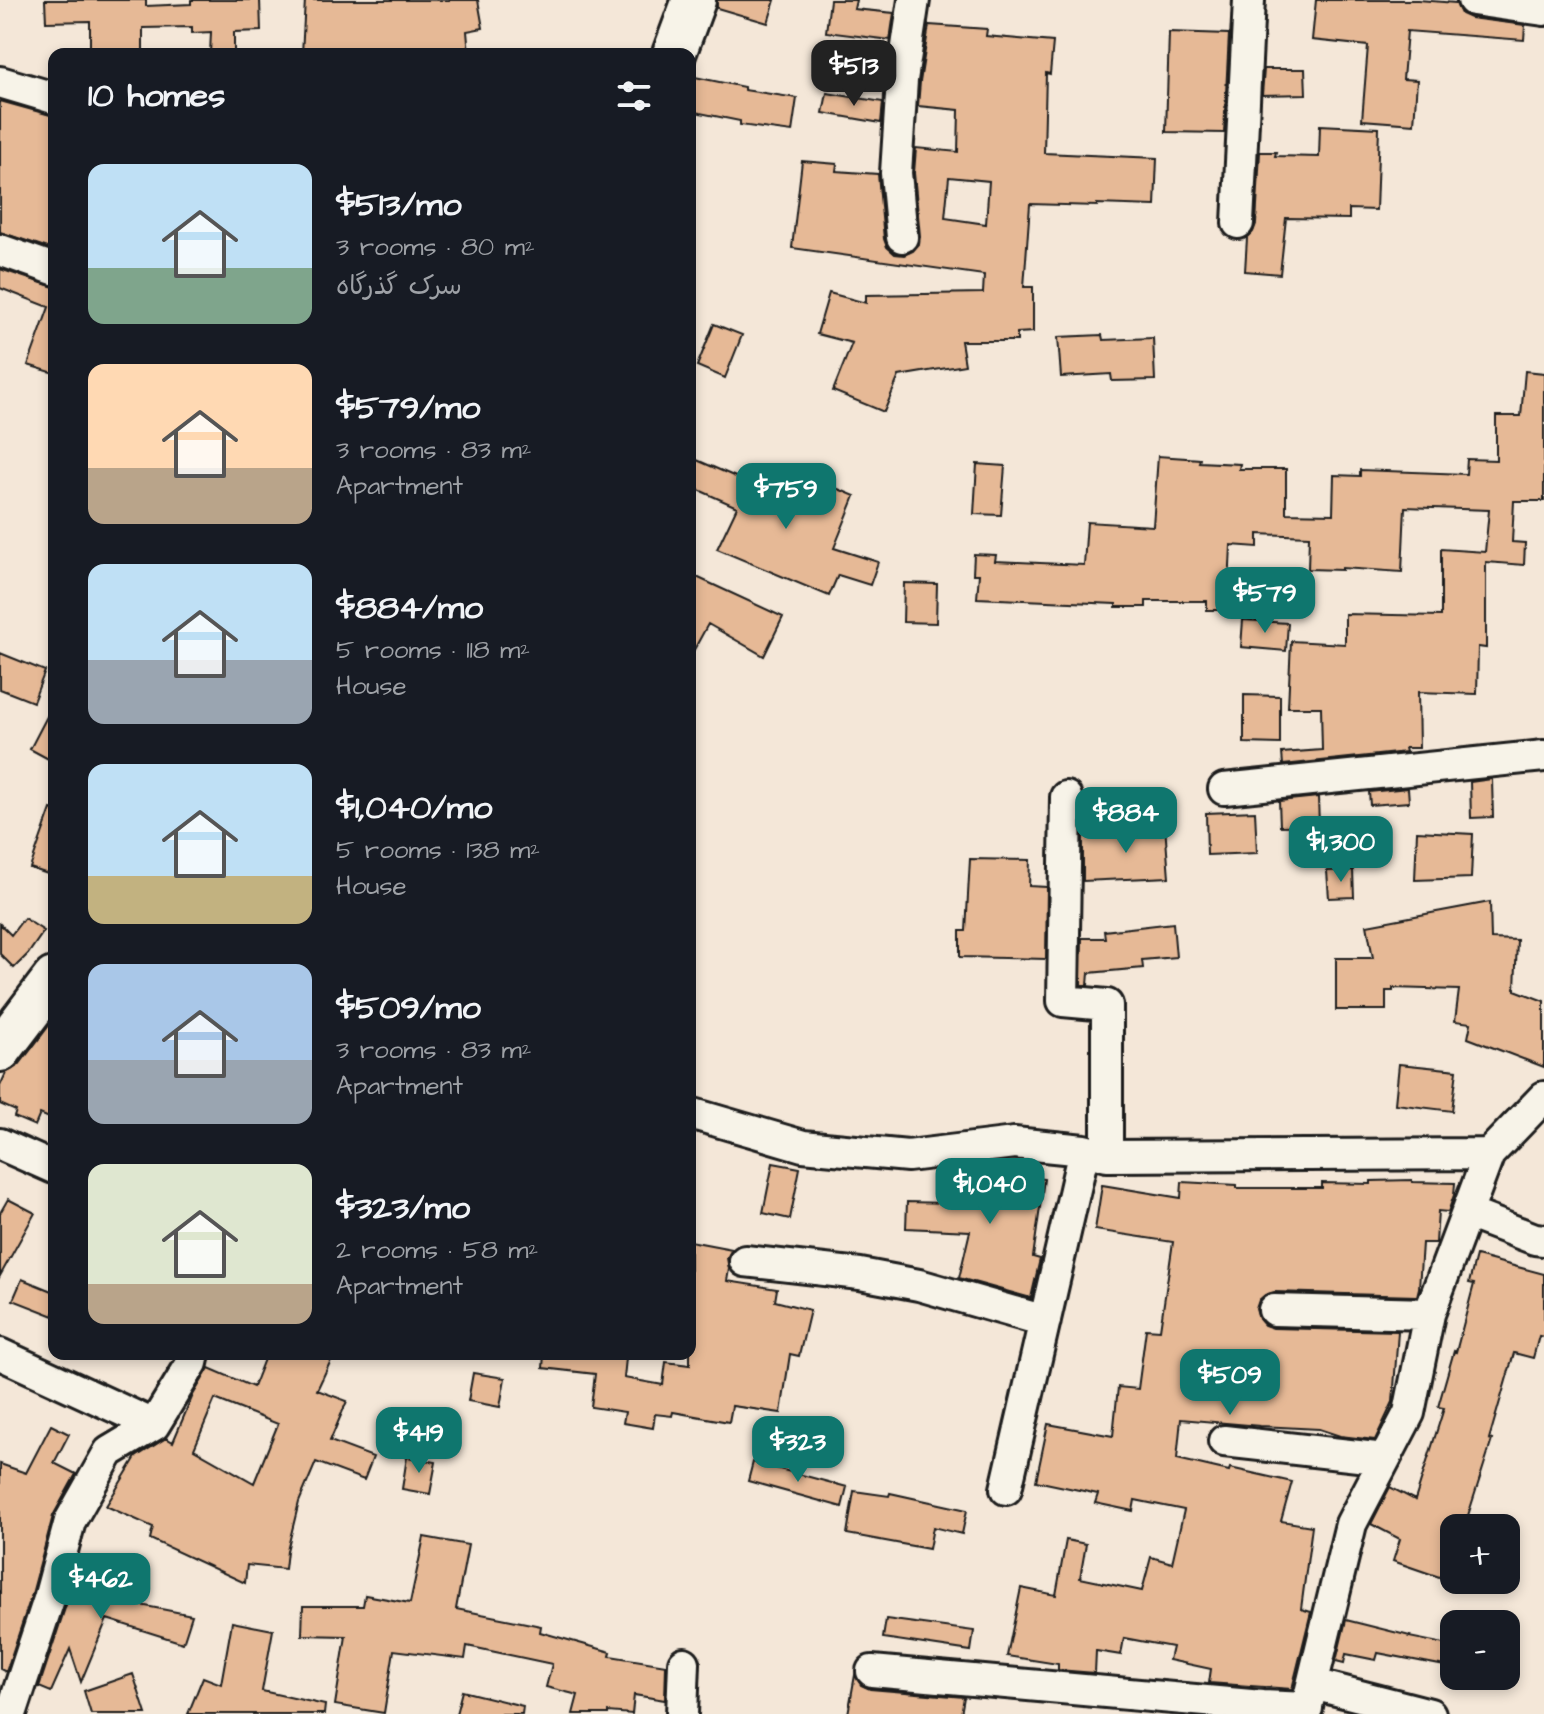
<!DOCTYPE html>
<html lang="en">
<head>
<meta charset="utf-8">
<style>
  :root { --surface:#171b24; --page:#20242c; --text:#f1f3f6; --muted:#9ea1a6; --accent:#0f766e }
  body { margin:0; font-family:"Architects Daughter","Playpen Sans Arabic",sans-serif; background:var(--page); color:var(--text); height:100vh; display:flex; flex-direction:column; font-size:30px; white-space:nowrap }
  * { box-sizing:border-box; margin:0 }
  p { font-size:26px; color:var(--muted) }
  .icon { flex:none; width:44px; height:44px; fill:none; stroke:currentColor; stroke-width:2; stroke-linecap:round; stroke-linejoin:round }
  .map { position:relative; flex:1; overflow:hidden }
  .panel { position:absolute; left:48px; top:48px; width:648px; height:1312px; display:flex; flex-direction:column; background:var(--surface); border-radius:16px; box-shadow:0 4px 12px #0003 }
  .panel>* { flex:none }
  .buttons { position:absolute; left:1440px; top:1514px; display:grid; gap:16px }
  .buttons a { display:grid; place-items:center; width:80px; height:80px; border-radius:16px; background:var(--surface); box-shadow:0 4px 12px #0003; font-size:40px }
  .price { position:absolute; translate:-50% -68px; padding:0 18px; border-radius:16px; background:var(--accent); color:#fff; font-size:26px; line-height:52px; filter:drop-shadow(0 2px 4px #0008) }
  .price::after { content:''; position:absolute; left:50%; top:48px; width:24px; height:18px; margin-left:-12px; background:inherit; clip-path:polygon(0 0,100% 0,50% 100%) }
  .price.selected { background:#222; color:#fff }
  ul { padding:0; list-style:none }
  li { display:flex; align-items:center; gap:24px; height:200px; padding:0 40px }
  li span { display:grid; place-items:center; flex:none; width:224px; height:160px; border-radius:16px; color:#555 }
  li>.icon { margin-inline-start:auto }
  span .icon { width:96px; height:96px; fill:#fffc; stroke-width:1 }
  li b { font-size:34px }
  h2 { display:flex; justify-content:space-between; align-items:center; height:96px; padding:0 40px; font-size:34px }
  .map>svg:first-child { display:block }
  .building { fill:#e6b996; stroke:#1c1c1c; stroke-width:2; fill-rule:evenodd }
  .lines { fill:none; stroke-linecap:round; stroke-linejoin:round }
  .street-casing { stroke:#1c1c1c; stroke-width:36 }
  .secondary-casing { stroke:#1c1c1c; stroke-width:48 }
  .street { stroke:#f7f3e8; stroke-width:30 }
  .secondary { stroke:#f7f3e8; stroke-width:42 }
</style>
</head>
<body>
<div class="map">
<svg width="1544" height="1714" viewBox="0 0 1544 1714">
  <rect width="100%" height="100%" fill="#f4e7d8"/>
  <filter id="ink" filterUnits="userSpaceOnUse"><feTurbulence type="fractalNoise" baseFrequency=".0125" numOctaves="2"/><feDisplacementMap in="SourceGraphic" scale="16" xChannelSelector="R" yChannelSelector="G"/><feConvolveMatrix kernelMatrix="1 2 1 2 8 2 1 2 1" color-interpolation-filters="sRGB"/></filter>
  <g filter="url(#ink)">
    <path class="building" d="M45,0H146V6L191,4V0H260L261,31L234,32V54H210L211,32L192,33V27L143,28V54H90V21L46,22Z
      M305,0H478L483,28L467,31L469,54H302Z
      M717,0H775L768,23L717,8Z
      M830,0H856L854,9L894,13L890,40L826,32Z
      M1316,0H1418L1456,3L1461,14L1470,18L1525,25L1524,40L1407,31L1403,79L1417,80L1414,124L1362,120L1368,46L1312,40Z
      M929,25L987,29L986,36L1053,42L1050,74L1046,73L1044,153L1157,158L1155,206L1097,204V206L1030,204L1024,287H1033V332L1017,333V341H961L965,365L899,376L884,412L833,391L852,343L817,334L829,293L866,303V295L983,293L984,275L792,248L802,161L837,164L836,171L878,174L884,239L887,247L895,254L904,255L913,251L919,244L920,236L914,173L916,148L958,152L959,110L918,106L920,82ZM949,177L989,181L986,224L945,218Z
      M1169,32L1229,34L1224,133L1166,132Z
      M1264,69H1305L1306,94L1262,95Z
      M690,76L744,87V90L797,98L792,132L740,125V121L690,111Z
      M827,93L883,102L881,123L823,113Z
      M0,101L54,116V250L0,232Z
      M1320,125L1379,128L1376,210L1349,209V219L1286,218L1280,274L1245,271L1247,238L1253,232L1256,224L1260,152H1276L1275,156L1319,157Z
      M0,269L54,287V373L28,365L49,307L0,288Z
      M714,324L742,335L725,378L697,366Z
      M1102,335L1103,340L1153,338L1155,380L1112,381L1111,374L1061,377L1058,337Z
      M1525,371L1544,373V501H1514L1512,542L1525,543L1524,565L1486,562V648L1478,647L1477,694L1418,692L1419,748H1405L1406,752L1283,765L1282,753L1322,750L1321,707H1288L1291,641L1345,644V614L1441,616V549L1485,552L1489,510L1405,507L1402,572L1342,568V570L1308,569L1309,536L1258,534V547L1231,545L1228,610H1207V601H1146V607H1116V604L977,598L979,574H973L974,554L996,555L995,561L1084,565L1087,522L1153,526L1158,456L1200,459L1199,462L1240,464L1239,469H1286V513L1333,514L1334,475L1360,476V470L1466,474L1467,459L1496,460V416H1521Z
      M690,457L738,478V481L813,509L824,483L855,496L834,548L878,562L870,585L838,575L829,596L717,549L737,507L690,486Z
      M977,464L1005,466L1001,515L974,514Z
      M690,574L783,617L764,656L708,624L690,657Z
      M904,583L937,584L936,623L903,622Z
      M1243,620L1288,623L1286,651L1241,647Z
      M0,653L45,671L33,702L0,689Z
      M1244,695L1280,696V744L1244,743Z
      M54,703V762L30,749Z
      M1492,779L1493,817L1471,818L1470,782Z
      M1408,788L1409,802L1370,805L1369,792Z
      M1318,797L1319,825L1280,826L1279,801Z
      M51,809L54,810V876L30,868Z
      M1255,811L1257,853L1207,855L1206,813Z
      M1165,826L1169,877L1083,881V834L1107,833V831Z
      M1417,831L1473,834L1471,878L1415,880Z
      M970,859L1030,860L1029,886L1047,887L1046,959L960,957V931H966Z
      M1353,870L1354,897L1329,898L1327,871Z
      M1490,902L1491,939L1517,940L1515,990L1544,1001V1067L1468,1038L1471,1023L1455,1021L1459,990L1393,988V991H1386V1010H1336V958H1373L1367,925Z
      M24,918L44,931L28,954L14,968L0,954V924L11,935Z
      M1173,923L1176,957L1142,960L1143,968L1089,973L1088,985H1081L1082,938H1105L1104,931Z
      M51,1023L54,1025V1120L40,1114L35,1126L14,1117L16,1111L0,1104V1086L6,1073L19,1065Z
      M1399,1064L1457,1070L1452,1111L1395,1104Z
      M773,1163L800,1168L790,1219L763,1213Z
      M986,1171L1044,1179L1033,1257L1040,1259L1031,1298L959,1278L970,1231L906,1228L907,1202L947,1203L943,1177Z
      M1412,1180V1182L1455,1183L1454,1195L1448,1212L1438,1211L1436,1243H1422L1419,1288L1417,1296L1274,1292L1265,1295L1259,1300L1256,1309L1259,1319L1264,1325L1273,1328L1398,1331L1393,1402L1375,1440L1340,1436L1319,1429L1260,1426L1181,1419L1177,1459L1229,1471L1230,1468L1292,1482L1281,1521L1312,1526L1301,1609L1311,1612L1292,1689L1209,1683L1211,1669L1169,1660L1172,1647L1124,1638L1121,1655L1096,1651L1095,1673L1058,1670V1664L1007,1656L1021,1588L1056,1595L1066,1540L1086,1544L1080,1578L1142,1591L1151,1557L1172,1563L1184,1510L1135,1500L1133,1511L1095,1503L1098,1494L1036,1481L1048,1424L1113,1436L1118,1387L1138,1389L1146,1329L1160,1330L1173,1242L1095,1230L1102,1185L1181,1198L1182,1182L1237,1185V1188H1322V1183L1371,1184V1181Z
      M8,1199L35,1213L0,1276V1213Z
      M690,1241L732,1249L727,1258L729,1269L727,1281L777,1289L775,1301L810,1310L799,1356L790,1354L781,1413L732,1406L729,1422L673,1412L672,1416L655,1414L653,1428L623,1423L625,1412L591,1407L595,1374L543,1368L544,1354H599L626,1358L624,1378L663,1385L666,1362L690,1365Z
      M1476,1256L1544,1274V1337L1539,1336L1533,1358L1514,1353L1489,1439L1492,1440L1464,1528H1454V1582L1393,1561L1400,1539L1371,1524L1390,1487L1415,1500L1444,1408L1438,1407L1454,1351L1456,1352L1474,1284L1469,1283Z
      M22,1279L54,1292V1316L13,1300Z
      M266,1354H334L317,1390L347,1401L330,1441L373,1457L364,1480L316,1462L299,1502L287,1551L285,1569L247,1565L245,1583L150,1539L153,1527L106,1506L136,1457L166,1438L173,1442L193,1395L209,1368L253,1387ZM215,1399L278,1424L254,1483L194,1449Z
      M473,1373L505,1378L500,1407L468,1401Z
      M51,1425L69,1434L54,1463L76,1474L53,1516L32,1594L6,1672L0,1669V1464L26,1473Z
      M407,1457L436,1462L430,1494L402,1489Z
      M753,1462L847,1487L842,1507L748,1481Z
      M854,1491L889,1496L890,1493L967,1510L962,1534L933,1527L929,1549L847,1534Z
      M424,1537L468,1545L456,1609L541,1626L540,1632L611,1652L610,1656L666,1665L665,1700L634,1695L632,1714L608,1712V1714H573L578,1695L546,1687L552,1664L467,1646L465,1659L394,1650L384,1713L335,1705L346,1636L302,1635L303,1606H363L365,1595L410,1603Z
      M79,1557L105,1562L99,1597L192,1615L183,1643L107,1619L81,1682L70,1649L51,1692L39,1687L66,1605Z
      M886,1619L974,1631L971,1651L883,1638Z
      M1346,1620L1410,1636L1409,1637L1449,1645L1445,1666L1378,1653L1376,1660L1346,1654L1344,1663L1336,1661Z
      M232,1622L273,1630L262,1691L325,1705L324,1714H188L203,1677L221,1684Z
      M133,1674L146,1714H91L84,1691Z
      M855,1675L861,1685L870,1689L964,1697L961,1714H848Z
      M462,1691L523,1706L522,1714H456Z"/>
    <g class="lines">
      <defs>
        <path id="street" d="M1473,0L1544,10
          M0,82L54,98
          M1238,223L1249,0
          M902,237L896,173L902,80L914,0
          M0,250L54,269
          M1224,789L1544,756
          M1066,797L1063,1001L1107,1005V1156
          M690,1113L803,1146L908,1156L1014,1143L1084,1150L1107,1156L1489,1154
          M0,1144L54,1168
          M1467,1213L1535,1239L1544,1240
          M745,1261L860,1274L919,1285L1045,1321
          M1274,1310L1429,1314
          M0,1354L154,1425
          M1224,1441L1385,1459
          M1006,1489L1084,1150
          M872,1671L1262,1706L1307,1708
          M1313,1684L1430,1714
          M11,1714L49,1599L70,1521L109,1452L154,1425L192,1363L194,1354
          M682,1714L684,1663
          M1305,1714L1351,1524L1409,1413L1429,1314L1489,1154L1544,1097"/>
        <path id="secondary" d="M674,54L694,0
          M0,1050L54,979"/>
      </defs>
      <use href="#street" class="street-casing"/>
      <use href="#secondary" class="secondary-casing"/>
      <use href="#street" class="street"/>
      <use href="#secondary" class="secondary"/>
    </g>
  </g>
</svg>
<div class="buttons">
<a>+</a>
<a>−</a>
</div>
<b class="price selected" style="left:854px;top:108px">$513</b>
<b class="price" style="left:786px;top:531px">$759</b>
<b class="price" style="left:1265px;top:635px">$579</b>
<b class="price" style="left:1126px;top:855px">$884</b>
<b class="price" style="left:1341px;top:884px">$1,300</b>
<b class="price" style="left:990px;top:1226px">$1,040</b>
<b class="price" style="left:1230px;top:1417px">$509</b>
<b class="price" style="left:419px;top:1475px">$419</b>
<b class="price" style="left:798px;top:1484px">$323</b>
<b class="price" style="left:101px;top:1621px">$462</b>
<section class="panel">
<h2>10 homes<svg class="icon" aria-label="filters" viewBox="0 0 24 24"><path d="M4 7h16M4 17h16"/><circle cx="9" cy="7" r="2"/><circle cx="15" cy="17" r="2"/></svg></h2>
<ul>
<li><span style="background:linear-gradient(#bfe0f5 65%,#7fa58c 0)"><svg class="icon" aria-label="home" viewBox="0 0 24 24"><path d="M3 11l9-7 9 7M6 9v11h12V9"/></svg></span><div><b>$513/mo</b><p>3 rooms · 80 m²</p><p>سرک گذرگاه</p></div></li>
<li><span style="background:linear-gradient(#ffd9b3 65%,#b9a48a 0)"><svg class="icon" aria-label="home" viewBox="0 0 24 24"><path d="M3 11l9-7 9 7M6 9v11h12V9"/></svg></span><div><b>$579/mo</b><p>3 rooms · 83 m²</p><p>Apartment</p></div></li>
<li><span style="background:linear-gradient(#bfe0f5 60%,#9aa5b1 0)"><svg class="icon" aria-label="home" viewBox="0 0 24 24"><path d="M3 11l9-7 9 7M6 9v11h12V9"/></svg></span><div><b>$884/mo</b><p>5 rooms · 118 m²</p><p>House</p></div></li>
<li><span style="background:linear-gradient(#bfe0f5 70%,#c2b280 0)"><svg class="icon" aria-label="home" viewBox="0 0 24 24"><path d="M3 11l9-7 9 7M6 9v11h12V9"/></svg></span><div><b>$1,040/mo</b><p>5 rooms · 138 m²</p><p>House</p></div></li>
<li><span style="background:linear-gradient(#a9c7e8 60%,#9aa5b1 0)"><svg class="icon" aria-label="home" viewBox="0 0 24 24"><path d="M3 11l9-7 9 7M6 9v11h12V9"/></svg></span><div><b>$509/mo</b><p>3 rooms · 83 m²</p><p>Apartment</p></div></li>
<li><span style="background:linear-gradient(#dfe7d0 75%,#b9a48a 0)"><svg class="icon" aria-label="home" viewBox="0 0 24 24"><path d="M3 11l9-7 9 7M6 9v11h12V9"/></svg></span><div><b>$323/mo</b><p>2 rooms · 58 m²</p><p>Apartment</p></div></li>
</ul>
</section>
</div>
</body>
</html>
